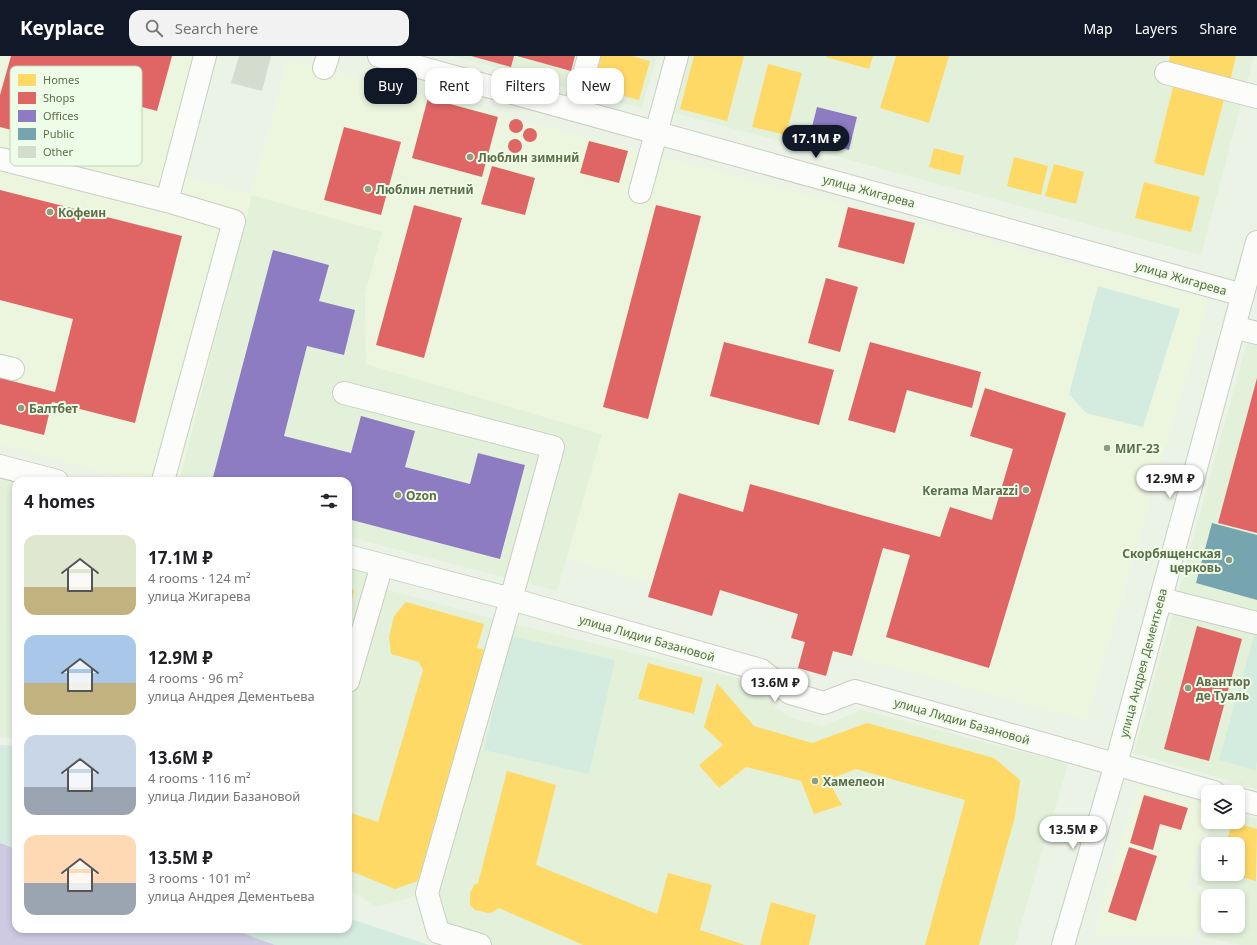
<!DOCTYPE html>
<html lang="en">
<head>
<meta charset="utf-8">
<style>
  :root { --surface:#fff; --page:#f2f2f2; --text:#202124; --muted:#757577; --accent:#111827 }
  body { margin:0; font-family:"Noto Sans",sans-serif; background:var(--page); color:var(--text); height:100vh; display:flex; flex-direction:column; font-size:15px; white-space:nowrap }
  * { box-sizing:border-box; margin:0 }
  p { font-size:13px; color:var(--muted) }
  .icon { flex:none; width:22px; height:22px; fill:none; stroke:currentColor; stroke-width:2; stroke-linecap:round; stroke-linejoin:round }
  .map { position:relative; flex:1; overflow:hidden }
  .drawer { position:absolute; left:12px; top:421px; width:340px; height:456px; display:flex; flex-direction:column; background:var(--surface); border-radius:12px; box-shadow:0 2px 6px #0003 }
  .drawer>* { flex:none }
  .banner { position:absolute; left:364px; top:12px; width:380px; height:36px; display:flex; gap:8px }
  .fabs { position:absolute; left:1201px; top:729px; display:grid; gap:8px }
  .fabs a { display:grid; place-items:center; width:44px; height:44px; border-radius:8px; background:var(--surface); box-shadow:0 2px 6px #0003; font-size:20px }
  .price { position:absolute; translate:-50% -34px; padding:0 9px; border-radius:14px; background:#fff; color:#222; font-size:13px; line-height:26px; filter:drop-shadow(0 1px 2px #0008) }
  .price::after { content:''; position:absolute; left:50%; top:24px; width:12px; height:9px; margin-left:-6px; background:inherit; clip-path:polygon(0 0,100% 0,50% 100%) }
  .price.selected { background:var(--accent); color:#fff }
  ul { padding:0; list-style:none }
  li { display:flex; align-items:center; gap:12px; height:100px; padding:0 12px }
  li span { display:grid; place-items:center; flex:none; width:112px; height:80px; border-radius:12px; color:#555 }
  li>.icon { margin-inline-start:auto }
  span .icon { width:48px; height:48px; fill:#fffc; stroke-width:1 }
  li b { font-size:17px }
  h2 { display:flex; justify-content:space-between; align-items:center; height:48px; padding:0 12px; font-size:17px }
  .chip { padding:0 14px; border-radius:12px; background:var(--surface); box-shadow:0 2px 6px #0003; font-size:14px; line-height:36px }
  .chip.selected { background:var(--accent); color:#fff }
  header { display:flex; align-items:center; gap:24px; box-sizing:border-box; height:56px; padding:0 20px; background:var(--accent); color:#fff }
  header strong { font-size:19px }
  nav { display:flex; gap:22px; margin-inline-start:auto; font-size:14px }
  .search { width:280px; height:36px; background:var(--page); display:flex; align-items:center; gap:10px; box-sizing:border-box; padding:0 14px; border-radius:12px; color:var(--muted); font-size:15px }
  .map>svg:first-child { display:block }
  .residential { fill:#e3f1db; fill-rule:evenodd }
  .commercial { fill:#ecf6de }
  .green { fill:#d4ebdf }
  .water { fill:#cdcae2 }
  .homes { fill:#ffd966 }
  .shops { fill:#e06666 }
  .offices { fill:#8e7cc3 }
  .public { fill:#76a5af }
  .building { fill:#d4dccd }
  .lines { fill:none; stroke-linecap:round; stroke-linejoin:round }
  .minor-casing { stroke:#c7cfc0; stroke-width:24 }
  .minor { stroke:#fcfdfb; stroke-width:22 }
  .poi-dot { fill:#909c82; stroke:#eefde7; stroke-width:1.5 }
  .labels { text-anchor:middle; dominant-baseline:central; stroke-width:4; stroke-linejoin:round; paint-order:stroke }
  .poi-label { font-size:12px; font-weight:bold; fill:#5f6d4b; stroke:#eefde7; text-anchor:start }
  .street-label { font-size:12px; fill:#5f6d4b; stroke:#eefde7 }
  .key { fill:#eefde7; stroke:#c3d2b8; stroke-width:1 }
  .key-label { font-size:11px; fill:#5f6d4b }
</style>
</head>
<body>
<header>
<strong>Keyplace</strong>
<div class="search"><svg class="icon" aria-label="search" viewBox="0 0 24 24"><circle cx="10" cy="10" r="6"/><path d="M15 15l6 6"/></svg>Search here</div>
<nav><a>Map</a><a>Layers</a><a>Share</a></nav>
</header>
<div class="map">
<svg width="1257" height="889" viewBox="0 0 1257 889">
  <rect width="100%" height="100%" fill="#ebf3e7"/>
  <path class="residential" d="M453,0H657L642,52Z
    M686,0H1254L1201,199L671,56Z
    M251,139L383,176L365,238L367,308L602,378L557,535L348,481V425H179Z
    M1247,286L1257,289V733L1134,697Z
    M0,410L16,425V682L0,681Z
    M348,500L382,509L348,625Z
    M377,531L510,567L745,624L788,661L823,670L862,654L1068,708L1015,889H482L438,876L427,837L376,851L348,833V639Z
    M1238,758L1257,763V889H1241L1207,881L1210,870H1238V840H1217V837L1196,829L1211,766H1238ZM1208,788H1238V818H1208Z"/>
  <path class="commercial" d="M0,0H194L165,114L251,139L288,4L1208,243L1086,664L834,595L826,620L798,612L805,586L791,582L798,558L720,535L712,560L648,541L652,527L567,503L602,378L366,308L365,238L382,176L252,139L179,425H137L0,388Z
    M1138,730L1208,747V756L1188,834L1207,839L1195,882L1095,878L1101,850Z"/>
  <path class="green" d="M1098,230L1180,253L1143,371L1086,357L1069,338Z
    M1257,569V705L1255,714L1219,704Z
    M511,580L615,604L589,718L484,694Z
    M0,689L16,690V793L0,787Z
    M348,862L429,889H275L232,873H348Z"/>
  <path class="water" d="M0,787L16,793V873H232L275,889H0Z"/>
  <path class="homes" d="M601,0H632L650,5L639,44L593,32Z
    M694,0H744L727,65L680,53Z
    M827,0H873L869,13L826,1Z
    M896,0H949L929,67L880,52Z
    M1170,0H1236L1230,25L1168,9Z
    M768,8L802,17L786,79L752,71Z
    M1174,27L1225,40L1204,120L1154,107Z
    M934,92L964,100L960,119L929,111Z
    M1014,101L1048,110L1041,139L1007,130Z
    M1054,108L1084,116L1076,148L1045,140Z
    M1144,126L1200,141L1191,176L1135,162Z
    M348,533L354,534L349,559H348Z
    M406,546L484,568L477,592L485,594L418,825L395,833L348,814V756L378,766L423,614L419,606L391,598L389,581L394,560Z
    M648,607L703,622L694,658L638,643Z
    M717,627L754,670L812,687L867,667L994,702L1020,724L1015,761L979,889H925L965,744L856,713L828,724L842,749L814,758L801,725L746,711L719,732L699,709L723,689L704,671Z
    M507,715L556,729L536,809L657,858L668,817L712,829L700,874L745,889H583L499,852L493,856L488,857L475,854L470,849V837L474,829L478,827Z
    M1232,766L1257,773L1256,825L1230,818H1238V788H1226Z
    M771,846L816,859L809,889H760Z"/>
  <path class="shops" d="M11,0H172L157,55L71,32L57,86L0,71V39Z
    M471,0H514L511,11Z
    M517,0H575L571,15Z
    M428,42L498,61L482,121L412,102Z
    M509 70a7 7 0 1 1 14 0a7 7 0 1 1-14 0Z
    M344,71L401,86L381,159L324,144Z
    M523 79a7 7 0 1 1 14 0a7 7 0 1 1-14 0Z
    M508 90a7 7 0 1 1 14 0a7 7 0 1 1-14 0Z
    M589,85L628,95L619,127L580,117Z
    M492,110L535,122L525,159L481,148Z
    M0,134L182,180L135,367L52,346L44,379L0,368V322L55,336L73,263L0,244Z
    M414,149L462,162L424,302L376,289Z
    M656,149L701,160L648,363L603,351Z
    M848,151L915,167L904,208L838,191Z
    M826,222L858,231L840,296L808,287Z
    M724,286L834,314L819,369L710,340Z
    M870,286L981,316L972,352L907,334L895,377L848,364Z
    M1257,322V477L1218,467Z
    M985,332L1066,357L989,612L886,581L910,499L883,492L852,600L833,595L826,620L798,612L805,586L791,582L798,558L720,534L712,560L648,541L679,437L743,456L750,428L940,481L950,451L992,464L1013,393L970,380Z
    M1197,570L1242,583L1209,705L1164,693Z
    M1144,739L1188,752L1181,774L1160,768L1153,794L1130,787Z
    M1129,791L1157,800L1136,865L1108,856Z"/>
  <path class="offices" d="M817,51L857,61L849,94L809,83Z
    M273,194L329,209L319,245L355,254L344,299L307,290L284,380L351,397L361,360L415,375L405,411L470,428L478,397L525,409L500,503L348,463V425H212Z"/>
  <path class="public" d="M1212,467L1257,479V544L1196,527Z"/>
  <path class="building" d="M239,0H271L262,35L231,27Z"/>
  <g class="lines">
    <defs>
      <path id="minor" d="M379,0L1243,239
        M324,12L328,0
        M1166,17L1257,41
        M574,54L589,0
        M0,103L167,145
        M640,136L677,0
        M1234,271L1257,277
        M0,310L13,313
        M344,337L553,391L511,543L427,837L438,876L480,889
        M0,410L57,425
        M163,425L234,165L167,145L205,0
        M348,500L511,543L761,614L790,637L824,647L855,635L1214,736
        M1161,543L1257,567
        M348,625L382,509
        M1238,743L1257,748
        M1063,889L1116,708L1257,186"/>
    </defs>
    <use href="#minor" class="minor-casing"/>
    <use href="#minor" class="minor"/>
  </g>
  <g class="poi-dot">
    <circle cx="470" cy="101" r="4"/>
    <circle cx="368" cy="133" r="4"/>
    <circle cx="50" cy="156" r="4"/>
    <circle cx="21" cy="352" r="4"/>
    <circle cx="1107" cy="392" r="4"/>
    <circle cx="1026" cy="434" r="4"/>
    <circle cx="398" cy="439" r="4"/>
    <circle cx="1229" cy="504" r="4"/>
    <circle cx="1188" cy="632" r="4"/>
    <circle cx="815" cy="725" r="4"/>
  </g>
  <g class="labels">
    <g class="poi-label">
      <text x="478" y="101">Люблин зимний</text>
      <text x="376" y="133">Люблин летний</text>
      <text x="58" y="156">Кофеин</text>
      <text x="29" y="352">Балтбет</text>
      <text x="1115" y="392">МИГ-23</text>
      <text x="1018" y="434" text-anchor="end">Kerama Marazzi</text>
      <text x="406" y="439">Ozon</text>
      <text x="1221" y="497" text-anchor="end">Скорбященская<tspan x="1221" dy="14">церковь</tspan></text>
      <text x="1196" y="625">Авантюр<tspan x="1196" dy="14">де Туаль</tspan></text>
      <text x="823" y="725">Хамелеон</text>
    </g>
    <g class="street-label">
      <text transform="translate(869 135) rotate(15)">улица Жигарева</text>
      <text transform="translate(1181 222) rotate(16)">улица Жигарева</text>
      <text transform="translate(647 582) rotate(16)">улица Лидии Базановой</text>
      <text transform="translate(1143 607) rotate(-75)">улица Андрея Дементьева</text>
      <text transform="translate(962 665) rotate(16)">улица Лидии Базановой</text>
    </g>
  </g>
  <rect x="10" y="10" width="132" height="100" rx="6" class="key"/>
  <rect x="18" y="18" width="18" height="12" fill="#ffd966"/>
  <rect x="18" y="36" width="18" height="12" fill="#e06666"/>
  <rect x="18" y="54" width="18" height="12" fill="#8e7cc3"/>
  <rect x="18" y="72" width="18" height="12" fill="#76a5af"/>
  <rect x="18" y="90" width="18" height="12" fill="#d4dccd"/>
  <g class="key-label">
    <text x="43" y="28">Homes</text>
    <text x="43" y="46">Shops</text>
    <text x="43" y="64">Offices</text>
    <text x="43" y="82">Public</text>
    <text x="43" y="100">Other</text>
  </g>
</svg>
<div class="fabs">
<a><svg class="icon" aria-label="layers" viewBox="0 0 24 24"><path d="M12 4l9 5-9 5-9-5zM3 14l9 5 9-5"/></svg></a>
<a>+</a>
<a>−</a>
</div>
<b class="price selected" style="left:816px;top:103px">17.1M ₽</b>
<b class="price" style="left:1170px;top:443px">12.9M ₽</b>
<b class="price" style="left:775px;top:647px">13.6M ₽</b>
<b class="price" style="left:1073px;top:794px">13.5M ₽</b>
<div class="banner">
<a class="chip selected">Buy</a>
<a class="chip">Rent</a>
<a class="chip">Filters</a>
<a class="chip">New</a>
</div>
<section class="drawer">
<h2>4 homes<svg class="icon" aria-label="filters" viewBox="0 0 24 24"><path d="M4 7h16M4 17h16"/><circle cx="9" cy="7" r="2"/><circle cx="15" cy="17" r="2"/></svg></h2>
<ul>
<li><span style="background:linear-gradient(#dfe7d0 65%,#c2b280 0)"><svg class="icon" aria-label="home" viewBox="0 0 24 24"><path d="M3 11l9-7 9 7M6 9v11h12V9"/></svg></span><div><b>17.1M ₽</b><p>4 rooms · 124 m²</p><p>улица Жигарева</p></div></li>
<li><span style="background:linear-gradient(#a9c7e8 60%,#c2b280 0)"><svg class="icon" aria-label="home" viewBox="0 0 24 24"><path d="M3 11l9-7 9 7M6 9v11h12V9"/></svg></span><div><b>12.9M ₽</b><p>4 rooms · 96 m²</p><p>улица Андрея Дементьева</p></div></li>
<li><span style="background:linear-gradient(#c9d6e8 65%,#9aa5b1 0)"><svg class="icon" aria-label="home" viewBox="0 0 24 24"><path d="M3 11l9-7 9 7M6 9v11h12V9"/></svg></span><div><b>13.6M ₽</b><p>4 rooms · 116 m²</p><p>улица Лидии Базановой</p></div></li>
<li><span style="background:linear-gradient(#ffd9b3 60%,#9aa5b1 0)"><svg class="icon" aria-label="home" viewBox="0 0 24 24"><path d="M3 11l9-7 9 7M6 9v11h12V9"/></svg></span><div><b>13.5M ₽</b><p>3 rooms · 101 m²</p><p>улица Андрея Дементьева</p></div></li>
</ul>
</section>
</div>
</body>
</html>
